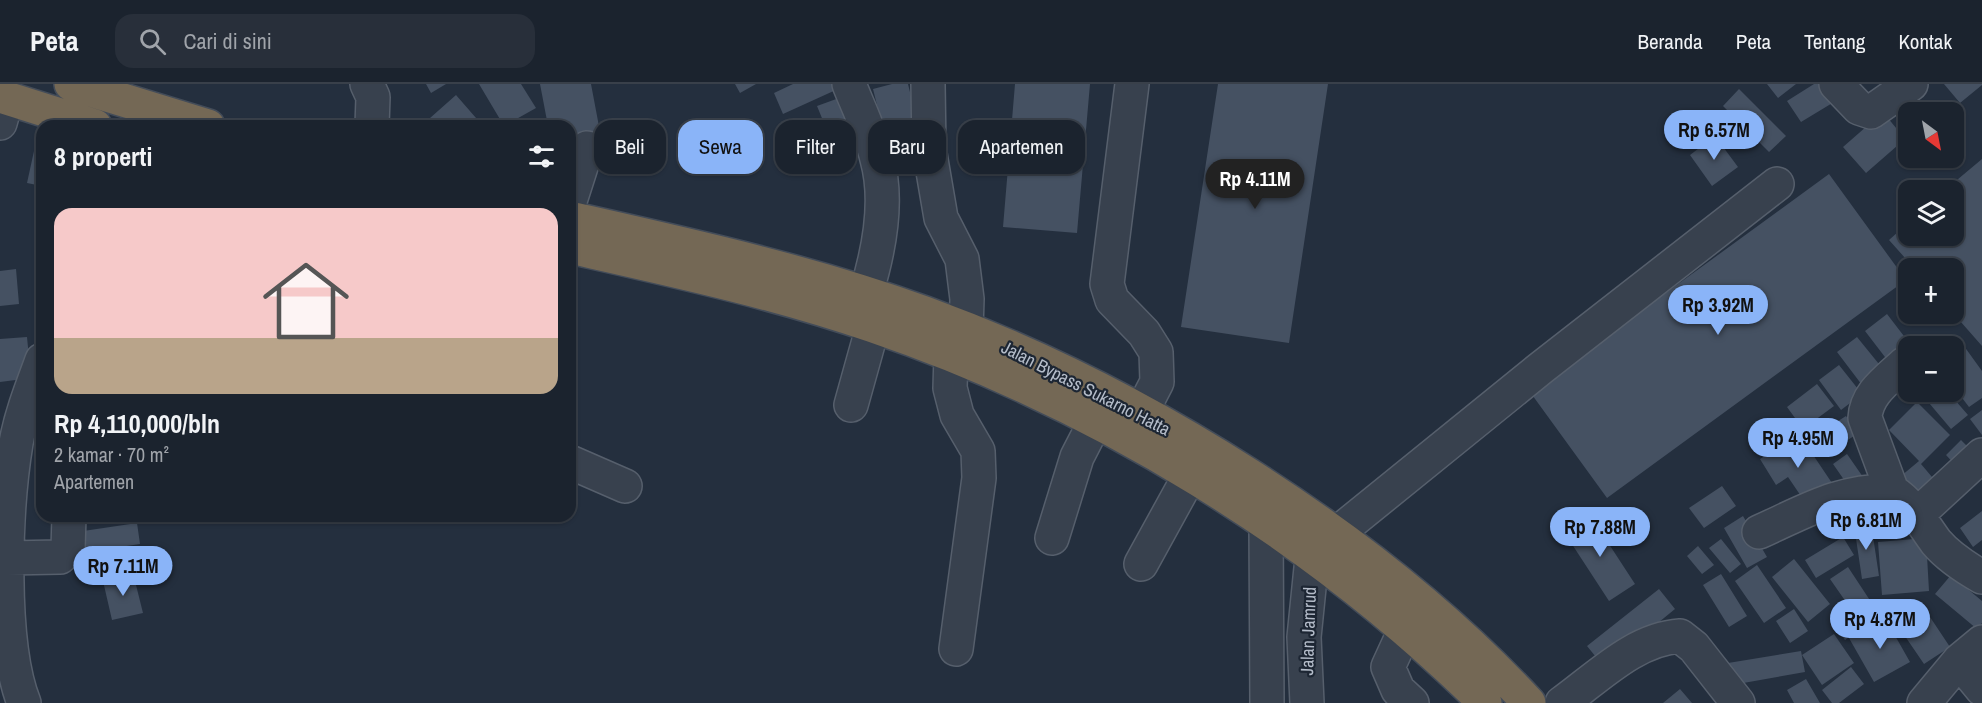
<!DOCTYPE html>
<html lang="id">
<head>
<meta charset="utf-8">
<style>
  :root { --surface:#1b232e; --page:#282f3a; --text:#f1f3f6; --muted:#a0a4aa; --line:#39404a; --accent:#8ab4f8 }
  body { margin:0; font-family:"Archivo Narrow",sans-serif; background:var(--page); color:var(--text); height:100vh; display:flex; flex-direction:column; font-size:22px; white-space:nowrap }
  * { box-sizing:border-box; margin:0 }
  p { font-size:20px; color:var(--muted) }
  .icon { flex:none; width:33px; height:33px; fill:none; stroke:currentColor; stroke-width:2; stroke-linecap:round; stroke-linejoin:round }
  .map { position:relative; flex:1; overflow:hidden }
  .drawer { position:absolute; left:36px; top:36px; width:540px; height:402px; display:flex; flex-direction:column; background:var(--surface); border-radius:18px; box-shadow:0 2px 4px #0004,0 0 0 2px var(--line) }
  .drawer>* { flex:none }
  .top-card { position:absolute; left:594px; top:36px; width:570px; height:54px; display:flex; gap:12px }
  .needle { width:39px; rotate:148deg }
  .fabs { position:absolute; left:1898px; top:18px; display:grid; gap:12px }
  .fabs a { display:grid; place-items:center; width:66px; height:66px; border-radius:12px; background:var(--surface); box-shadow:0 2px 4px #0004,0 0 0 2px var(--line); font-size:30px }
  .price { position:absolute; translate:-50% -51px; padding:0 14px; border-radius:21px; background:var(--accent); color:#111; font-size:20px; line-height:39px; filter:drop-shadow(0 2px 3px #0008) }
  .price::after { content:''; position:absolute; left:50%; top:36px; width:18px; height:14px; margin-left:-9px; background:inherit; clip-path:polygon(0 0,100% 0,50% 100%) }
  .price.selected { background:#222; color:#fff }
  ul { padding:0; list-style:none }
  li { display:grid; align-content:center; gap:12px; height:318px; padding:0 18px }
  li span { display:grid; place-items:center; height:186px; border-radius:18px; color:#555 }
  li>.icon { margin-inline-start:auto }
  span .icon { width:108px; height:108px; fill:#fffc; stroke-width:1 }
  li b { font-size:26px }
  h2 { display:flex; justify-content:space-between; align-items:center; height:72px; padding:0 18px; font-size:26px }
  .tag { padding:0 21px; border-radius:18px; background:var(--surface); box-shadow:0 2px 4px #0004,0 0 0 2px var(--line); font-size:21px; line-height:54px }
  .tag.selected { background:var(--accent); color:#111 }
  header { display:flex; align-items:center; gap:36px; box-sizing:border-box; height:84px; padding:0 30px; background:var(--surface); border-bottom:2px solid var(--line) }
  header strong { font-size:28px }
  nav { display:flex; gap:33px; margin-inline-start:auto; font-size:21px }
  .search { width:420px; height:54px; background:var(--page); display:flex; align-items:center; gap:15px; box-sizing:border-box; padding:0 21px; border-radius:18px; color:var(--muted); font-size:22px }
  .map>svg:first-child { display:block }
  .building { fill:#455162 }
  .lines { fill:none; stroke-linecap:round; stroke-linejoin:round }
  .minor-casing { stroke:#565f6c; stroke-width:36 }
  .highway-casing { stroke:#434c59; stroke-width:36 }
  .minor { stroke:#38414e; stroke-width:33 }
  .highway { stroke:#746855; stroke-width:33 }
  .labels { text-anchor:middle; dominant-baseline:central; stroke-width:4.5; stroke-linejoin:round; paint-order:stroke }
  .street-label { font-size:18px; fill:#b4bcc9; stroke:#1d2633 }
</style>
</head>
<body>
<header>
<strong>Peta</strong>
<div class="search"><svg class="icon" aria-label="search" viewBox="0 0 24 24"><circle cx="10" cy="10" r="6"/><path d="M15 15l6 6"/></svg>Cari di sini</div>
<nav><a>Beranda</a><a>Peta</a><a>Tentang</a><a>Kontak</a></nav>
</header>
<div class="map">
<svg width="1982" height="619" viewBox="0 0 1982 619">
  <rect width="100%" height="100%" fill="#242f3e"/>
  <path class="building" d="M426,0H446L431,9Z
    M479,0H521L536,24L504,42Z
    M540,0H591L601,53L570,59V42H548Z
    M735,0H756L740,9Z
    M793,0H849L783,30L774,9Z
    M892,0H908L917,37L883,45L873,5Z
    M1015,0H1090L1077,149L1003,143Z
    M1218,0H1328L1289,259L1181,243Z
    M1767,0H1796L1778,14Z
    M1814,0H1829L1839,15L1801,38L1787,17Z
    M1944,0H1982V1L1960,19Z
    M1739,5L1786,52L1769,68L1723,22Z
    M850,10L860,36L828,49L817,22Z
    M456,11L483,42H421Z
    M1883,28L1905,55L1866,89L1843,63Z
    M1715,52L1738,83L1712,102L1690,71Z
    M34,67L42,68V102L27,99Z
    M1917,74H1937L1927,83Z
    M1982,75V262L1953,229V184H1914L1889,156L1908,139V152H1953V106H1945Z
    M1829,90L1906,196L1607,414L1530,308Z
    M16,185L19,220L0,222V187Z
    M1887,230L1910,260L1888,277L1865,247Z
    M1956,251L1982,287V314L1969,323L1953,302V262H1941Z
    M27,253L31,294L0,298V255Z
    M1857,253L1883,285L1862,301L1837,268Z
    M1839,281L1862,310L1841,326L1819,296Z
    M1817,300L1834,322L1803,345L1787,323Z
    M1931,308H1948L1968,331L1951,345L1924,313Z
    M1917,318L1950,351L1921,380L1943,406L1919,425L1895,397L1919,377L1889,346Z
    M1982,326V351L1970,335Z
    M1846,332L1857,350L1831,367L1819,349Z
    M1799,350L1834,402L1807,421L1788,393L1776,401L1760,375Z
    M1961,356L1974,369L1959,385L1946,371Z
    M1847,370L1863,393L1849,403L1833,380Z
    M1722,402L1736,422L1704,444L1689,424Z
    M1982,427V456L1973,463L1960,444Z
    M1590,431L1635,500L1609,517L1564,448Z
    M1743,432L1767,473L1747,484L1724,444Z
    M137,439L140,460L73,470L70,449Z
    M1871,439L1879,492L1862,495L1854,441Z
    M1843,453L1854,471L1816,494L1805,476Z
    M1926,454L1929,507L1882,511L1878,458Z
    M1721,455L1741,480L1730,489L1709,464Z
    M1698,462L1714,481L1702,490L1687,472Z
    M134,464L138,487L95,495L91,473Z
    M1794,475L1830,520L1808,538L1772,493Z
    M1757,481L1786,524L1764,539L1735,497Z
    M1848,483L1879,530L1862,541L1830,495Z
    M133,489L143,529L112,536L103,497Z
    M1721,490L1747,532L1729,543L1703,501Z
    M1951,491L1982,517V539L1977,545L1935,510Z
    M1659,505L1675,525L1604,583L1587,562Z
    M1922,521L1950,563L1924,580L1896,539Z
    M1794,525L1808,547L1790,559L1776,537Z
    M1844,525L1860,545L1845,556L1830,535Z
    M1885,534L1910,578L1874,598L1849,554Z
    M1834,550L1854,579L1822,601L1802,571Z
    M1801,567L1805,588L1732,601L1728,579Z
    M1851,583L1864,600L1839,619H1832L1822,606Z
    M1806,595L1820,619H1794L1787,606Z
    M1680,605L1692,619H1663Z"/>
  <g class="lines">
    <defs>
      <path id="minor" d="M367,0L373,13L372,42
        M849,0C859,25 871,49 877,75C889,118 879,167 866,209
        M928,0L929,64L941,134L962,175L967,215L966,246
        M1132,0L1107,200L1112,216L1144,249L1156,268L1157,298L1141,329
        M1836,0L1859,24L1871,28L1911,0
        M0,39L7,14
        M570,117L587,64
        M951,271L950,304L957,331L978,367L979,394L956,565
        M851,321L873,242
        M570,378L625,402
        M1892,407L1865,334C1866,310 1887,296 1904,280
        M1918,430L1982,371
        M1266,441L1267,619
        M1759,448C1806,427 1839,406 1892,407C1913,421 1922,439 1936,458C1948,472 1966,484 1982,493
        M1335,451L1541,284L1777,100
        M1052,454L1077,373L1095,338
        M7,474L60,473L68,465L69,432
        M1141,480L1190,391
        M1405,546L1388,583L1398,606L1412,619
        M1959,577L1982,605
        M24,619C0,559 5,426 16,359C21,331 32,303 42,276
        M1307,619L1304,553L1312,474
        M1562,619C1598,593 1635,555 1680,552L1694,563L1738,619
        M1924,619L1959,577L1982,558"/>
      <path id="highway" d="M71,0L208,42
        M0,12L95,42
        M570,134C690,161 809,187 925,229C1137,306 1375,453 1529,619
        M570,163C672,186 774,208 873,242C1099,319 1314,451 1485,619"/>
    </defs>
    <use href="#minor" class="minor-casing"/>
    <use href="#highway" class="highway-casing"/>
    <use href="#minor" class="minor"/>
    <use href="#highway" class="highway"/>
  </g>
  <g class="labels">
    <g class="street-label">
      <text transform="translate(1086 304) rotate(27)">Jalan Bypass Sukarno Hatta</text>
      <text transform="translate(1308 547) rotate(-88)">Jalan Jamrud</text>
    </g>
  </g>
</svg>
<div class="fabs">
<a><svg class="needle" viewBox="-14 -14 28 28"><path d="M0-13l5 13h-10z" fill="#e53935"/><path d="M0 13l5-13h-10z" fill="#a0a4aa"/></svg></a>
<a><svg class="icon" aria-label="layers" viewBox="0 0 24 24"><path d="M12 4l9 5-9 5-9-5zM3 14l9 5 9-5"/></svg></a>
<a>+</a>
<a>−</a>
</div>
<b class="price" style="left:1714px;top:77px">Rp 6.57M</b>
<b class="price selected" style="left:1255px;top:126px">Rp 4.11M</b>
<b class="price" style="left:1718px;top:252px">Rp 3.92M</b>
<b class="price" style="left:1798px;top:385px">Rp 4.95M</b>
<b class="price" style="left:1866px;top:467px">Rp 6.81M</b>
<b class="price" style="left:1600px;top:474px">Rp 7.88M</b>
<b class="price" style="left:123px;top:513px">Rp 7.11M</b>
<b class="price" style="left:1880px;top:566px">Rp 4.87M</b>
<div class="top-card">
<a class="tag">Beli</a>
<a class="tag selected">Sewa</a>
<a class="tag">Filter</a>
<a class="tag">Baru</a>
<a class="tag">Apartemen</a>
</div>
<section class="drawer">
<h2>8 properti<svg class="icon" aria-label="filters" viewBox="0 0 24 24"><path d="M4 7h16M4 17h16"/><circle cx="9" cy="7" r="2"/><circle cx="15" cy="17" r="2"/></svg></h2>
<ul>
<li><span style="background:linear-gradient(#f6c9c9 70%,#b9a48a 0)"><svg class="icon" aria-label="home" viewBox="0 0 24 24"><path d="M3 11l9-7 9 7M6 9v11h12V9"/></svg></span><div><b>Rp 4,110,000/bln</b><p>2 kamar · 70 m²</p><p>Apartemen</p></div></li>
</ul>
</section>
</div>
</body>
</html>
